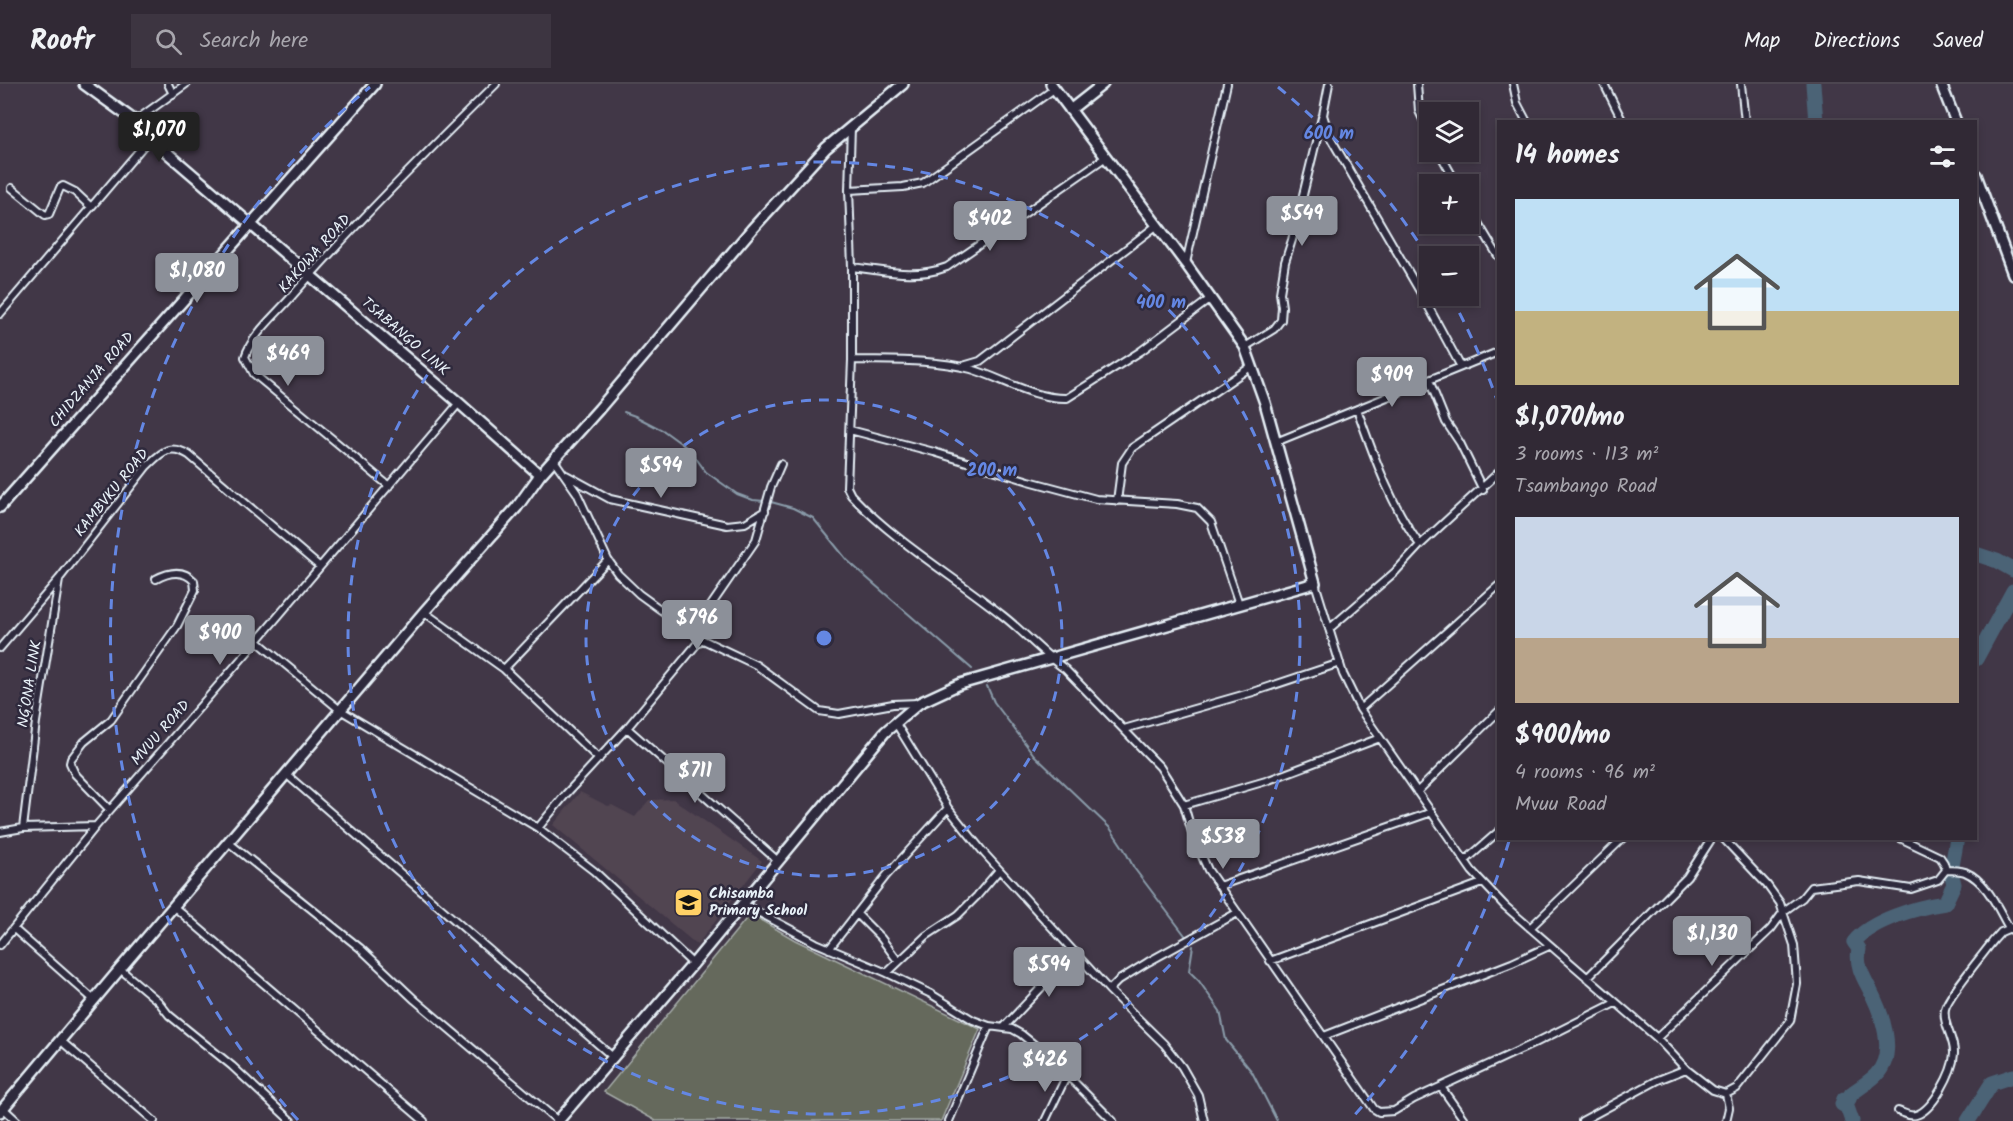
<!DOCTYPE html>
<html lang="en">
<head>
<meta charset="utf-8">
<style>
  :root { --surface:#312935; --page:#3d3541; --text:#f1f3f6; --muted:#a8a6ad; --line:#4c4550; --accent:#8c9099 }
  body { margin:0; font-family:Kalam,sans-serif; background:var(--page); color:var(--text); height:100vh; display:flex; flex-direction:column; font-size:22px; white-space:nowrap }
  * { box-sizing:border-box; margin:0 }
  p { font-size:20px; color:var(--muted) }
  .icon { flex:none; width:33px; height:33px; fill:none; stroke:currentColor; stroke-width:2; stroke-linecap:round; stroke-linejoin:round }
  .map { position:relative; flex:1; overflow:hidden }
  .sheet { position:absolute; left:1497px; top:36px; width:480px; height:720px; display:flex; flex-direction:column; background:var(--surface); border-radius:0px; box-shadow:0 3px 9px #0003,0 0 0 2px var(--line) }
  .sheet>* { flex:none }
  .fabs { position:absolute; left:1419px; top:18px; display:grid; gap:12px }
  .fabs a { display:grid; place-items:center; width:60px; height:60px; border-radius:0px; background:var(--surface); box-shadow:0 3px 9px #0003,0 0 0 2px var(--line); font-size:30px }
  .price { position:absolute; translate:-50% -51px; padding:0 14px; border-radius:6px; background:var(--accent); color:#fff; font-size:20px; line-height:39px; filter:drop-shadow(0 2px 3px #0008) }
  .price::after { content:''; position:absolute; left:50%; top:36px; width:18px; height:14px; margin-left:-9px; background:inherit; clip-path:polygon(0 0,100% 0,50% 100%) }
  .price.current { background:#222; color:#fff }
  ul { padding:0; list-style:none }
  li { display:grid; align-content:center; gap:12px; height:318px; padding:0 18px }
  li span { display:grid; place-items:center; height:186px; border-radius:0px; color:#555 }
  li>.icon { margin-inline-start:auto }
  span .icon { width:108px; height:108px; fill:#fffc; stroke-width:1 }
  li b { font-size:26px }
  h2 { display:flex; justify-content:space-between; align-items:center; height:72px; padding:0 18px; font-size:26px }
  header { display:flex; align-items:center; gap:36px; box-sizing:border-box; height:84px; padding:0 30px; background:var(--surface); border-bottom:2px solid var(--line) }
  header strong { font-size:28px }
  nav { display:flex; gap:33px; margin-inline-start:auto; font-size:21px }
  .search { width:420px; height:54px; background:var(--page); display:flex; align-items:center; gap:15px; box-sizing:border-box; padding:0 21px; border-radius:0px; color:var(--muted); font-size:22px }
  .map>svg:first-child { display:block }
  .built { fill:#514451 }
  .green { fill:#65695b; stroke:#a6adaa; stroke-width:1.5 }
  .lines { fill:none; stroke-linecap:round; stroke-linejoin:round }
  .stream { stroke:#8a9caa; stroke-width:2 }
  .river { stroke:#4b6376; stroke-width:15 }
  .street-casing { stroke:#e8f1f8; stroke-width:10 }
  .secondary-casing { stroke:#e8f1f8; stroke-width:14 }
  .street { stroke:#2f2a3d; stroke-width:6 }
  .secondary { stroke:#2f2a3d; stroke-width:9 }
  .ring { fill:none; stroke:#6487e3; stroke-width:3; stroke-dasharray:10 8 }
  .labels { text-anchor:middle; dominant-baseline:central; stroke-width:5; stroke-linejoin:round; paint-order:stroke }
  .street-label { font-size:15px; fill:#e8f1f8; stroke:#2f2a3d }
  .poi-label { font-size:15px; font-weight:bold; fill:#e8f1f8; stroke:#2f2a3d; text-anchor:start }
  .centre { fill:#6487e3; stroke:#2f2a3d; stroke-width:3 }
  .ring-label { font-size:18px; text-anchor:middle; font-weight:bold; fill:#6487e3; stroke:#2f2a3d; stroke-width:5; stroke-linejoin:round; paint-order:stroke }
</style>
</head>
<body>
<header>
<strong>Roofr</strong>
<div class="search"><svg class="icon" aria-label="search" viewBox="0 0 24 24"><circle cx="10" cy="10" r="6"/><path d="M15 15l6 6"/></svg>Search here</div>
<nav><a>Map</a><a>Directions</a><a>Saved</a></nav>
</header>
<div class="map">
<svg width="2013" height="1037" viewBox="0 0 2013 1037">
  <rect width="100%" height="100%" fill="#413747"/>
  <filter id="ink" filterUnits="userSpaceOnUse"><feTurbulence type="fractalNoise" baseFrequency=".0167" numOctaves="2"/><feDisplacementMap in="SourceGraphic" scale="12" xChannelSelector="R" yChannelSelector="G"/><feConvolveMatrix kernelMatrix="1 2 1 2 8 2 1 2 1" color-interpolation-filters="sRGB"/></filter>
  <g filter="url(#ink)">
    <path class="built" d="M580,708L608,722L612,721L635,733L649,716L673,715L762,777L697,861L553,741Z"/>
    <path class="green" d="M750,830L795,856L980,945L941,1037H656L604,1008Z"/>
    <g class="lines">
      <path class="stream" d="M624,328L635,332L664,347L690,366L706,388L737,410L753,416L764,417
        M771,418L793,424L813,434L847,476L867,494L972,585
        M987,602L994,618L1034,671L1110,744L1124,765L1134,784L1187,854
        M1193,862L1189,887L1199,897L1220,927L1226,956L1252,988L1277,1037"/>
      <path class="river" d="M1813,0L1816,38
        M1976,470L1997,477L2013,486
        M1976,575L2013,507
        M1852,1037L1847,1023L1842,1020L1844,1015H1849L1851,1010C1859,1004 1869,998 1876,991C1898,969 1881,927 1869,904C1862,891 1856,880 1859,865L1854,858C1871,836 1918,823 1945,819L1954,800L1951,788L1957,754
        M1968,1037L1992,999L2013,992"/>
      <defs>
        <path id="street" d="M168,0L173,10
          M1329,0L1323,31L1330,53L1426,218L1461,283
          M1417,0L1419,27L1430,50
          M1513,0L1517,19L1527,38
          M1604,0L1623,38
          M1741,0L1745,38
          M135,37L186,0
          M851,43L849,106L852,183V276L847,403L851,411C895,458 952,491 1002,531C1024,548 1042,569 1065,585L1160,683L1184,721L1193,752L1208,786L1374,1025L1379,1028L1394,1027L1414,1015L1533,960L1615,919
          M1439,68L1457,100
          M12,104L45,131L49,130L60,104L63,102L75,108L91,123
          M849,106L903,103L923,99L1054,5
          M1468,122L1498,172
          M1186,179L1227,0
          M852,183C886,187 915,195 947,183L1106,73
          M0,230L150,54
          M1245,263L1274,245L1281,236L1282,223L1280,209L1285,178L1292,156L1322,33
          M852,276C891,277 932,275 971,285C1002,294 1034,315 1067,314L1141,267L1210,215
          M963,282L980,277L1156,142
          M1429,296L1446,338L1460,359L1483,406
          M1357,325C1374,372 1390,420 1420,461
          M850,346L934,368L1029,397L1096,415L1177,420L1197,424L1211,438L1239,520
          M1276,358L1498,268
          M554,376L577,409L608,476L618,490L639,510L701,555L756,581L819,627L839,630L893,620L918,619
          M566,391L610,415L727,441L745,439L765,427
          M389,402L254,290L245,273C252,250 277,230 292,212C357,138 426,69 496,0
          M1117,417L1122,379L1132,364L1252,282
          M1315,499L1343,590L1360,625L1472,787L1505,822L1657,954L1686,985L1713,1006L1726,1010L1737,1004L1790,937L1797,900L1794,861L1780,819L1767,801L1723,754
          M424,528L504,585L599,675
          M1329,545L1395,488L1420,461L1498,389
          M692,549L756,456L771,403L781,380
          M257,557L340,626L538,744L594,787L693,880
          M0,564L59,495L147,382C162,368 169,359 189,371L319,482
          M504,585L608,476
          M1360,625L1498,502
          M895,638L948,724L984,769L1109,906L1164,960L1182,983L1198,1011L1204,1037
          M627,644L778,777
          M1124,645L1253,608L1340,579
          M286,690L614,974
          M1417,708L1498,628
          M1184,721L1266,697L1380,654
          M110,726L75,690L70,679L71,675L84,658L111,636L177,542L195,506L194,497C183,485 169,488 156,495
          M23,744L36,638L59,496
          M538,744L566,710L627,644L701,555
          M0,748L23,744L96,742
          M1900,754L1940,773L1944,779L1946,786
          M228,758L360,864L415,916L558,1037
          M1466,776L1498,748
          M1946,786C1951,786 1959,786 1965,788C1987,797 1998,825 2009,844L2012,846
          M1219,802L1432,728
          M743,820L816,859L887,889L931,910L973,936L989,942L1012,945L1021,950L1047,971L1113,1037
          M173,822L424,1037
          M857,830L881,854L898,877
          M1530,844L1623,754
          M14,845L94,916
          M0,861L96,742L257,557L459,319
          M829,865L886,792L948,724
          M1270,877L1482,799
          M120,885L158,917L169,931L232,982L291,1037
          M887,889L926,852L958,831L977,812L999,786
          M1587,894L1687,793L1712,754
          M1109,906L1119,896L1148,878L1237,829
          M1004,943L1075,868
          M1324,952L1512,879L1549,862
          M1657,954L1771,845L1784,827L1802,814L1811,803L1859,797L1911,805L1938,796L1946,786
          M60,956L154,1037
          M1441,1003L1465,1037
          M3,1024L17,1037
          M1898,1027C1904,1029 1909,1033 1916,1031C1933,1026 1953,988 1954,970C1955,955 1942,940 1945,925C1947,913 1984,869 1993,857L2001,848L2013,843
          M949,1037L989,942
          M1045,1037L1067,991
          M1582,1037L1658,996L1686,985
          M1726,1037L1729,1024L1726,1010"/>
        <path id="secondary" d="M84,0L135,37L150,54L459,319L540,391
          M1941,0L1956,38
          M1070,26L1103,0
          M1976,91L2013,190
          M0,423L375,0
          M0,1028L120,885L424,528L517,423L540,391L599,325L752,145L826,64L903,0
          M558,1037L693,880L885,648L919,619L960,600L1315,499L1265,319L1245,263L1186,180L1051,0"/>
      </defs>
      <use href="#street" class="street-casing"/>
      <use href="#secondary" class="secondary-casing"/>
      <use href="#street" class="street"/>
      <use href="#secondary" class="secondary"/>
    </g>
  </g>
  <g class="ring">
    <circle cx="824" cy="554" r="238"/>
    <circle cx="824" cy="554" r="476"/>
    <path d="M1509 757A714 714 0 0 1 1350 1036M298 1036A714 714 0 0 1 370 3M1278 3A714 714 0 0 1 1426 170M1451 213A714 714 0 0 1 1497 316"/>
  </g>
  <defs>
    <symbol id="school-square" viewBox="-11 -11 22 22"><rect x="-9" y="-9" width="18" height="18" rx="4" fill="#ffd166" stroke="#2f2a3d"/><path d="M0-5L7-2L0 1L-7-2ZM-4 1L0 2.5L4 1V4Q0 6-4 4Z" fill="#111"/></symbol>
  </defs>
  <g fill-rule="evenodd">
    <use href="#school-square" x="672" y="802" width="33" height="33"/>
  </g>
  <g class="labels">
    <g class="street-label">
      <text transform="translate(315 170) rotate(-48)">KAKOWA ROAD</text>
      <text transform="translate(405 253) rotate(41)">TSABANGO LINK</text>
      <text transform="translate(92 296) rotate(-49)">CHIDZANJA ROAD</text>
      <text transform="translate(112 409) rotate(-51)">KAMBVKU ROAD</text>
      <text transform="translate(30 600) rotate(-81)">NG'ONA LINK</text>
      <text transform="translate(161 649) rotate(-49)">MVUU ROAD</text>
    </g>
    <g class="poi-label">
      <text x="709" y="810">Chisamba<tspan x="709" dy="17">Primary School</tspan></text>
    </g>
  </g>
  <circle cx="824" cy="554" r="9" class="centre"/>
  <g class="ring-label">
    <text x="1329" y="55">600 m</text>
    <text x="1161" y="224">400 m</text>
    <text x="992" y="392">200 m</text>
  </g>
</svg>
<div class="fabs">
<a><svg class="icon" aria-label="layers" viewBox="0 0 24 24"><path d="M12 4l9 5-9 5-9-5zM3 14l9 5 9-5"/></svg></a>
<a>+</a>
<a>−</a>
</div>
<b class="price current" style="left:159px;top:79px">$1,070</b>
<b class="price" style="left:1302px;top:163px">$549</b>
<b class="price" style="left:990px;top:168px">$402</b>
<b class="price" style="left:197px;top:220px">$1,080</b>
<b class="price" style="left:288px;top:303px">$469</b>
<b class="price" style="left:1392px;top:324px">$909</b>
<b class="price" style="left:661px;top:415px">$594</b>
<b class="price" style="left:697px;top:567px">$796</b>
<b class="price" style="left:220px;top:582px">$900</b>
<b class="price" style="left:695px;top:720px">$711</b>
<b class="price" style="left:1223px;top:786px">$538</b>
<b class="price" style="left:1712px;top:883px">$1,130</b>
<b class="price" style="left:1049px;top:914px">$594</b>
<b class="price" style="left:1045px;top:1009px">$426</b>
<section class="sheet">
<h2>14 homes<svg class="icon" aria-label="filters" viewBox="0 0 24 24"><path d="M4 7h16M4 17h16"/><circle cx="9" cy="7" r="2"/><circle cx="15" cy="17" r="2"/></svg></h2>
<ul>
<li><span style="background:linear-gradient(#bfe0f5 60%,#c2b280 0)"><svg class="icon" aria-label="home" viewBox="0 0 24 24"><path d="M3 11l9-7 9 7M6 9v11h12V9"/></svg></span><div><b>$1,070/mo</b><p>3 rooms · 113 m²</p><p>Tsambango Road</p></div></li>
<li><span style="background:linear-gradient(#c9d6e8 65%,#b9a48a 0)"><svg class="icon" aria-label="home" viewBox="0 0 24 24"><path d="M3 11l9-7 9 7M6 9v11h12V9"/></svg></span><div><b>$900/mo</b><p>4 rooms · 96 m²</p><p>Mvuu Road</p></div></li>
</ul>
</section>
</div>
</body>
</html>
